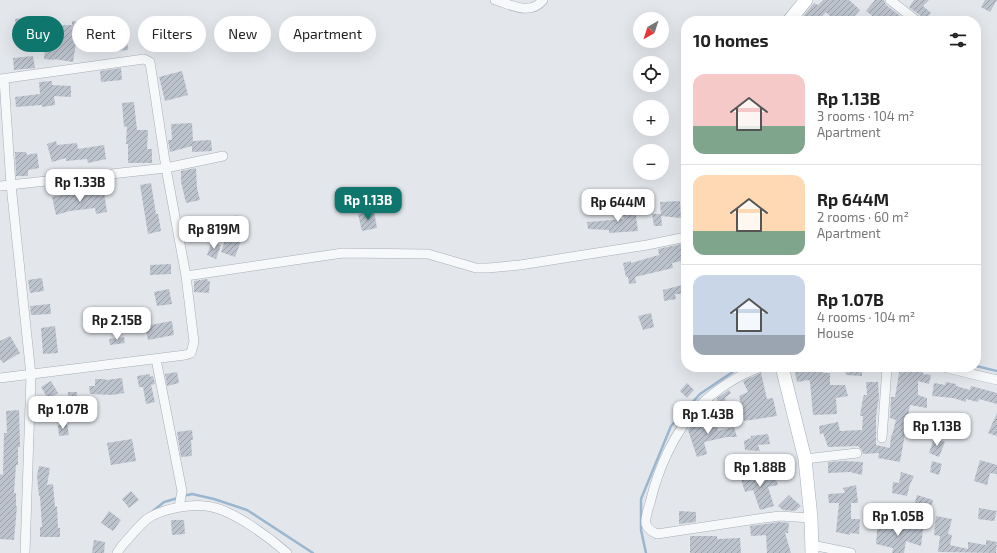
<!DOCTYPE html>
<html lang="en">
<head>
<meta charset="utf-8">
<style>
  :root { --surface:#fff; --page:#f6f6f6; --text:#222; --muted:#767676; --line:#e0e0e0; --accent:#0f766e }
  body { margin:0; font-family:"Exo 2",sans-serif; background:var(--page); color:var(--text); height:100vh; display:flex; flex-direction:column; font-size:15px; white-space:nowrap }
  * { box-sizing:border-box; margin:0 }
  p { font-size:13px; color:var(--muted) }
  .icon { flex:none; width:22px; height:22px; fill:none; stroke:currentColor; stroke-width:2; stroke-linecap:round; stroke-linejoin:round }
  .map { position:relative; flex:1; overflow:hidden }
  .drawer { position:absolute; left:681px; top:16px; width:300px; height:356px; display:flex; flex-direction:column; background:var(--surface); border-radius:16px; box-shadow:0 4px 16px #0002 }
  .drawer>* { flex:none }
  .banner { position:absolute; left:12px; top:16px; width:380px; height:36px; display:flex; gap:8px }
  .needle { width:26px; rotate:219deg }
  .tools { position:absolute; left:633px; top:12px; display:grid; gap:8px }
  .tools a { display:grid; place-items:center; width:36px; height:36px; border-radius:50%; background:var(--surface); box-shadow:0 4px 16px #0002; font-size:20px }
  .price { position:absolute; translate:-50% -34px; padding:0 9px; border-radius:8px; background:#fff; color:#222; font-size:13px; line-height:26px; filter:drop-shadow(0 1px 2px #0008) }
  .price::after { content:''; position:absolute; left:50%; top:24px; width:12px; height:9px; margin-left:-6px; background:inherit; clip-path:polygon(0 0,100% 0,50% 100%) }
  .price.on { background:var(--accent); color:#fff }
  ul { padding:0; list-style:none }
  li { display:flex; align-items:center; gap:12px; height:100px; padding:0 12px }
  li+li { border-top:1px solid var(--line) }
  li span { display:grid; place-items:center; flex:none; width:112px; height:80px; border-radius:12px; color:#555 }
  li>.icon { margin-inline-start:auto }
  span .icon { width:48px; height:48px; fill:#fffc; stroke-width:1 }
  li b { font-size:17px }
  h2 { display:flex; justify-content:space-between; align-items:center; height:48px; padding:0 12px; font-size:17px }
  .pill { padding:0 14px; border-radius:18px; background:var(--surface); box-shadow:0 4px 16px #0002; font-size:14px; line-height:36px }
  .pill.on { background:var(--accent); color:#fff }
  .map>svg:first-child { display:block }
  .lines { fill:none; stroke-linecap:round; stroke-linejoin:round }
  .stream { stroke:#9bb6cf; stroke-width:2.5 }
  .building { fill:url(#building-hatch) }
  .street-casing { stroke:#a7aeb7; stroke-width:10 }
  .secondary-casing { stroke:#a7aeb7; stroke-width:14 }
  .street { stroke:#f6f8fa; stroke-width:9 }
  .secondary { stroke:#fff; stroke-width:13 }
</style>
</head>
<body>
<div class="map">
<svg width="997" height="553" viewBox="0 0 997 553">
  <defs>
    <pattern id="building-hatch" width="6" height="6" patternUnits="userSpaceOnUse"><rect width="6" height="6" fill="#bcc3cd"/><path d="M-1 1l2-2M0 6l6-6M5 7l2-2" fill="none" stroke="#999fa8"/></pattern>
  </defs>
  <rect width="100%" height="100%" fill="#e3e7ec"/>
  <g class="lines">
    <path class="stream" d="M976,366L997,371
      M183,496L192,494L214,499L247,510L313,553
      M153,511L164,502L178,498
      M646,553L641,530V499L671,426L700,394L740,367"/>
  </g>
  <path class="building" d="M823,0H849L860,10L850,21H835L826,12L820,19L817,16L814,21H806L802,18L814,3L818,5Z
    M875,0H884L886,5L907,21H879L866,11Z
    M914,0H929L923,6L931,13L923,21L921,16L909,7Z
    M985,0H997L990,12L981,7Z
    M30,17L34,39L18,41L15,19Z
    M72,21L79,22L78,37H77L73,62L54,59V60L44,59L45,46L47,47V26L72,25Z
    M127,38L128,50L106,52V40Z
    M33,56L35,68L14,70L13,58Z
    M121,68L122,80L101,82L100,71Z
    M182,71L188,95L165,101L159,77Z
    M52,81V85L71,86V97L54,96L55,105L42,107V105L16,107L15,97L40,94L39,82Z
    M134,102L137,130H148L147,149H152V163H128V144H126L127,126L124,127L122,103Z
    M192,123L193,141L211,140L212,151L192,152V146L170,152L168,140H172L171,124Z
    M56,141L57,145L77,143L78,149L104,145L106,159L88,163L87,159L66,161V158L52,162L47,144Z
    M15,152H26L27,155L37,153L39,168L28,170V176H16Z
    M196,168L197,188L200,200L186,203L181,182V171Z
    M151,183L156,214H158L161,231L148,234L140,185Z
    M82,192V195L104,192L107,212L96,214L95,208L70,211L56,215L52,197Z
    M680,201L681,218L661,216L660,202Z
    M635,208L638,231L609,233V230L588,229L587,222L624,219L622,210Z
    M374,211L377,228L362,231L358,214Z
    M652,214H661L662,226H654Z
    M236,215L249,222L240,241H241L235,257L221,252L229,229Z
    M208,220L210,236L187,238L186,222Z
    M212,242L221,245L216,259L207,255Z
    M686,243V260L672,263L673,268L635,277L636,283L629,284L628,277H626L623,263L631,261V263L659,255L658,249Z
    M171,264V274L150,275V265Z
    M42,278L44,291L30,293L28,280Z
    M207,279L208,281H210L209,293L194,292V281Z
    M686,284V294H675L676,299L664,301L663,290Z
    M169,289L172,304L157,306L154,292Z
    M50,304L51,314L31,315L30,306Z
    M651,313L654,327L643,330L638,316Z
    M172,321L174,335L148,340L145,326Z
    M55,326L58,353L43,354L41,328Z
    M10,336L20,353L3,363L0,359V341Z
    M124,337L125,343L110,345L109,339Z
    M805,367H822L823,373H830V385H845L848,396L836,398L837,414L813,415L810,382L809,380L797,382L795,372L805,371Z
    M862,367V376L846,375L845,368Z
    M900,367H910V369L923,370V374L931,375L929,384L918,381V395L927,398V408L910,405L900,462L878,458L879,453L863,454L862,450L858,446L828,447L823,433L820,434L819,426L838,422L840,431L862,430L863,416H860L863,398L864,395H867L866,382H878L879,396L876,417V445L890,448L891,435H892L896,420L890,418L891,397H895Z
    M177,372L179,383L167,386L165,374Z
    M761,373L767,399L773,398L777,416L744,421L742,404H741L739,396L748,392L743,381Z
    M150,374V377L153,376L155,384L151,385L155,402L146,404L143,387H139L137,376Z
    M122,378L124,393L112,395L90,394L89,386H95V379H105V380Z
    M51,381L58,393L48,399L41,387Z
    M946,382L956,384V386L970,390L971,386L997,393V404L979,399L978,402L966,399V402L953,398L932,396L934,383L945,385Z
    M687,383L694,390L687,398L680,391Z
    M729,390L731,393L725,398L728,412L719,413L717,398Z
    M68,392H77V419H68Z
    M19,410L20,447H18V465H16L14,493H16V506H17L14,540L0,539V474L3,475L4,433H7L6,411Z
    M997,413V436L988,433Z
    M715,419L718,431L734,427L737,437H727L704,442L707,454L697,457L688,430L691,426L701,424V423Z
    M67,424L69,435L59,436L58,425Z
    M192,430L193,440H191L192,456L181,457L177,432Z
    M768,434L770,444L758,445L760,451L745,450L744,441L751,438V436Z
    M934,438L945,442L939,457L929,453Z
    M132,439L136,461L111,465L107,443Z
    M980,460L997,465V474L990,473L987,485L974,481Z
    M844,461L863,462L862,475L850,472L828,473V462Z
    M932,461L942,464L939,475L930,472Z
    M39,466L50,468L47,485L53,484L55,507L57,506L58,528H60V537H40V527H42L40,496H39L37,476Z
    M755,471L759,478L774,474L778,485L768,487L774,506L760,510L753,490L745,492L740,476Z
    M901,472L914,476L910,484L907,496L892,493L893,482L899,483Z
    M856,485L858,503H851V519H860L859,534L850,533V535L836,532L839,503H829L828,494L845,493L843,488Z
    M131,491L139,500L129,508L122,499Z
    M789,495L801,506L795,511L783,510L778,506Z
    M917,495L933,500L930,512L914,506Z
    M979,508L997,511L994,521L978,519Z
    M109,511L121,520L113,531L101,523Z
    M679,511L696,512V522L679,524Z
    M936,516L952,519L948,534L952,535L950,545L968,549V542L986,545V540L997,542L996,553L938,552L940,536L934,535Z
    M171,520H184L185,534L172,535Z
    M878,520L885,521L884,527L923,529L921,546L906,541L904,553H892L893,548L876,544Z
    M780,522L789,523L788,533H785L791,553H767L766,535L751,536L750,526Z
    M690,536H717V539L740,538L741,553H690Z
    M94,540L105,542L104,553H92Z"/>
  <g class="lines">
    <defs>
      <path id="street" d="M495,0C512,5 530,16 543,0
        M890,0L917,21
        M0,79L144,59L150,62L166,168L223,156
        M4,79L11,185L31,375L25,553
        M0,186L166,168L186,276L343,253L428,254L476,268H488L520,265L647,245L686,237
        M156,359L182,491L179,507
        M761,367C738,375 717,389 699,406C674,432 658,469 650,503C648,509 645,518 646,524C648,530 653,532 657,534L764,518L780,516L811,518
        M943,367L997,380
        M0,378L185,355L191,353L194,342L186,276
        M882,438L887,367
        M805,459L857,453
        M812,545L851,553
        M117,553C120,548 124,543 128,539C134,532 140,525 147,519C163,508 193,503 212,507C235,512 269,537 287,553"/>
      <path id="secondary" d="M789,21L806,0
        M782,367L805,459L811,518L812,553"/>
    </defs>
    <use href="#street" class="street-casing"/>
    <use href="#secondary" class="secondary-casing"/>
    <use href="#street" class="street"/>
    <use href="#secondary" class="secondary"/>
  </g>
</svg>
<div class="tools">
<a><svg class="needle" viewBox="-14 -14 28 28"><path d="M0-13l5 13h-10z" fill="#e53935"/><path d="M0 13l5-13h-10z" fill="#767676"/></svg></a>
<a><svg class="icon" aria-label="locate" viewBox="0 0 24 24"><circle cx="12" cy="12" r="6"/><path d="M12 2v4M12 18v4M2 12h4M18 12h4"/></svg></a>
<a>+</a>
<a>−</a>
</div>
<b class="price" style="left:80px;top:203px">Rp 1.33B</b>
<b class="price on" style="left:368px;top:221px">Rp 1.13B</b>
<b class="price" style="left:618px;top:223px">Rp 644M</b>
<b class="price" style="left:214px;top:250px">Rp 819M</b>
<b class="price" style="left:117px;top:341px">Rp 2.15B</b>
<b class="price" style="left:63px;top:430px">Rp 1.07B</b>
<b class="price" style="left:708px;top:435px">Rp 1.43B</b>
<b class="price" style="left:937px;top:447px">Rp 1.13B</b>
<b class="price" style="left:760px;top:488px">Rp 1.88B</b>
<b class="price" style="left:898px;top:537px">Rp 1.05B</b>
<div class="banner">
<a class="pill on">Buy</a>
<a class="pill">Rent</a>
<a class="pill">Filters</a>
<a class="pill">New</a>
<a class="pill">Apartment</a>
</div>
<section class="drawer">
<h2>10 homes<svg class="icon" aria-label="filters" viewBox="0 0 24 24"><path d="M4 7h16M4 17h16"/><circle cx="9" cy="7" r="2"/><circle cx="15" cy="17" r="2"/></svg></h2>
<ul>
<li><span style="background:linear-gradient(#f6c9c9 65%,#7fa58c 0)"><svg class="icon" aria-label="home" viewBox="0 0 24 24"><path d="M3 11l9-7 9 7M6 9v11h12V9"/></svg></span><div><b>Rp 1.13B</b><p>3 rooms · 104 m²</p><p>Apartment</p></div></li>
<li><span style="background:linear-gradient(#ffd9b3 70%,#7fa58c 0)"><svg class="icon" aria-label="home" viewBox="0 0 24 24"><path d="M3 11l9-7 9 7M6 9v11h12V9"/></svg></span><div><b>Rp 644M</b><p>2 rooms · 60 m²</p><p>Apartment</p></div></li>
<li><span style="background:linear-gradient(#c9d6e8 75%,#9aa5b1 0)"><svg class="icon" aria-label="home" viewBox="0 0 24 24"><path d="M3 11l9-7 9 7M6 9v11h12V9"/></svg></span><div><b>Rp 1.07B</b><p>4 rooms · 104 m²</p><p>House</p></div></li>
</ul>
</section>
</div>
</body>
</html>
